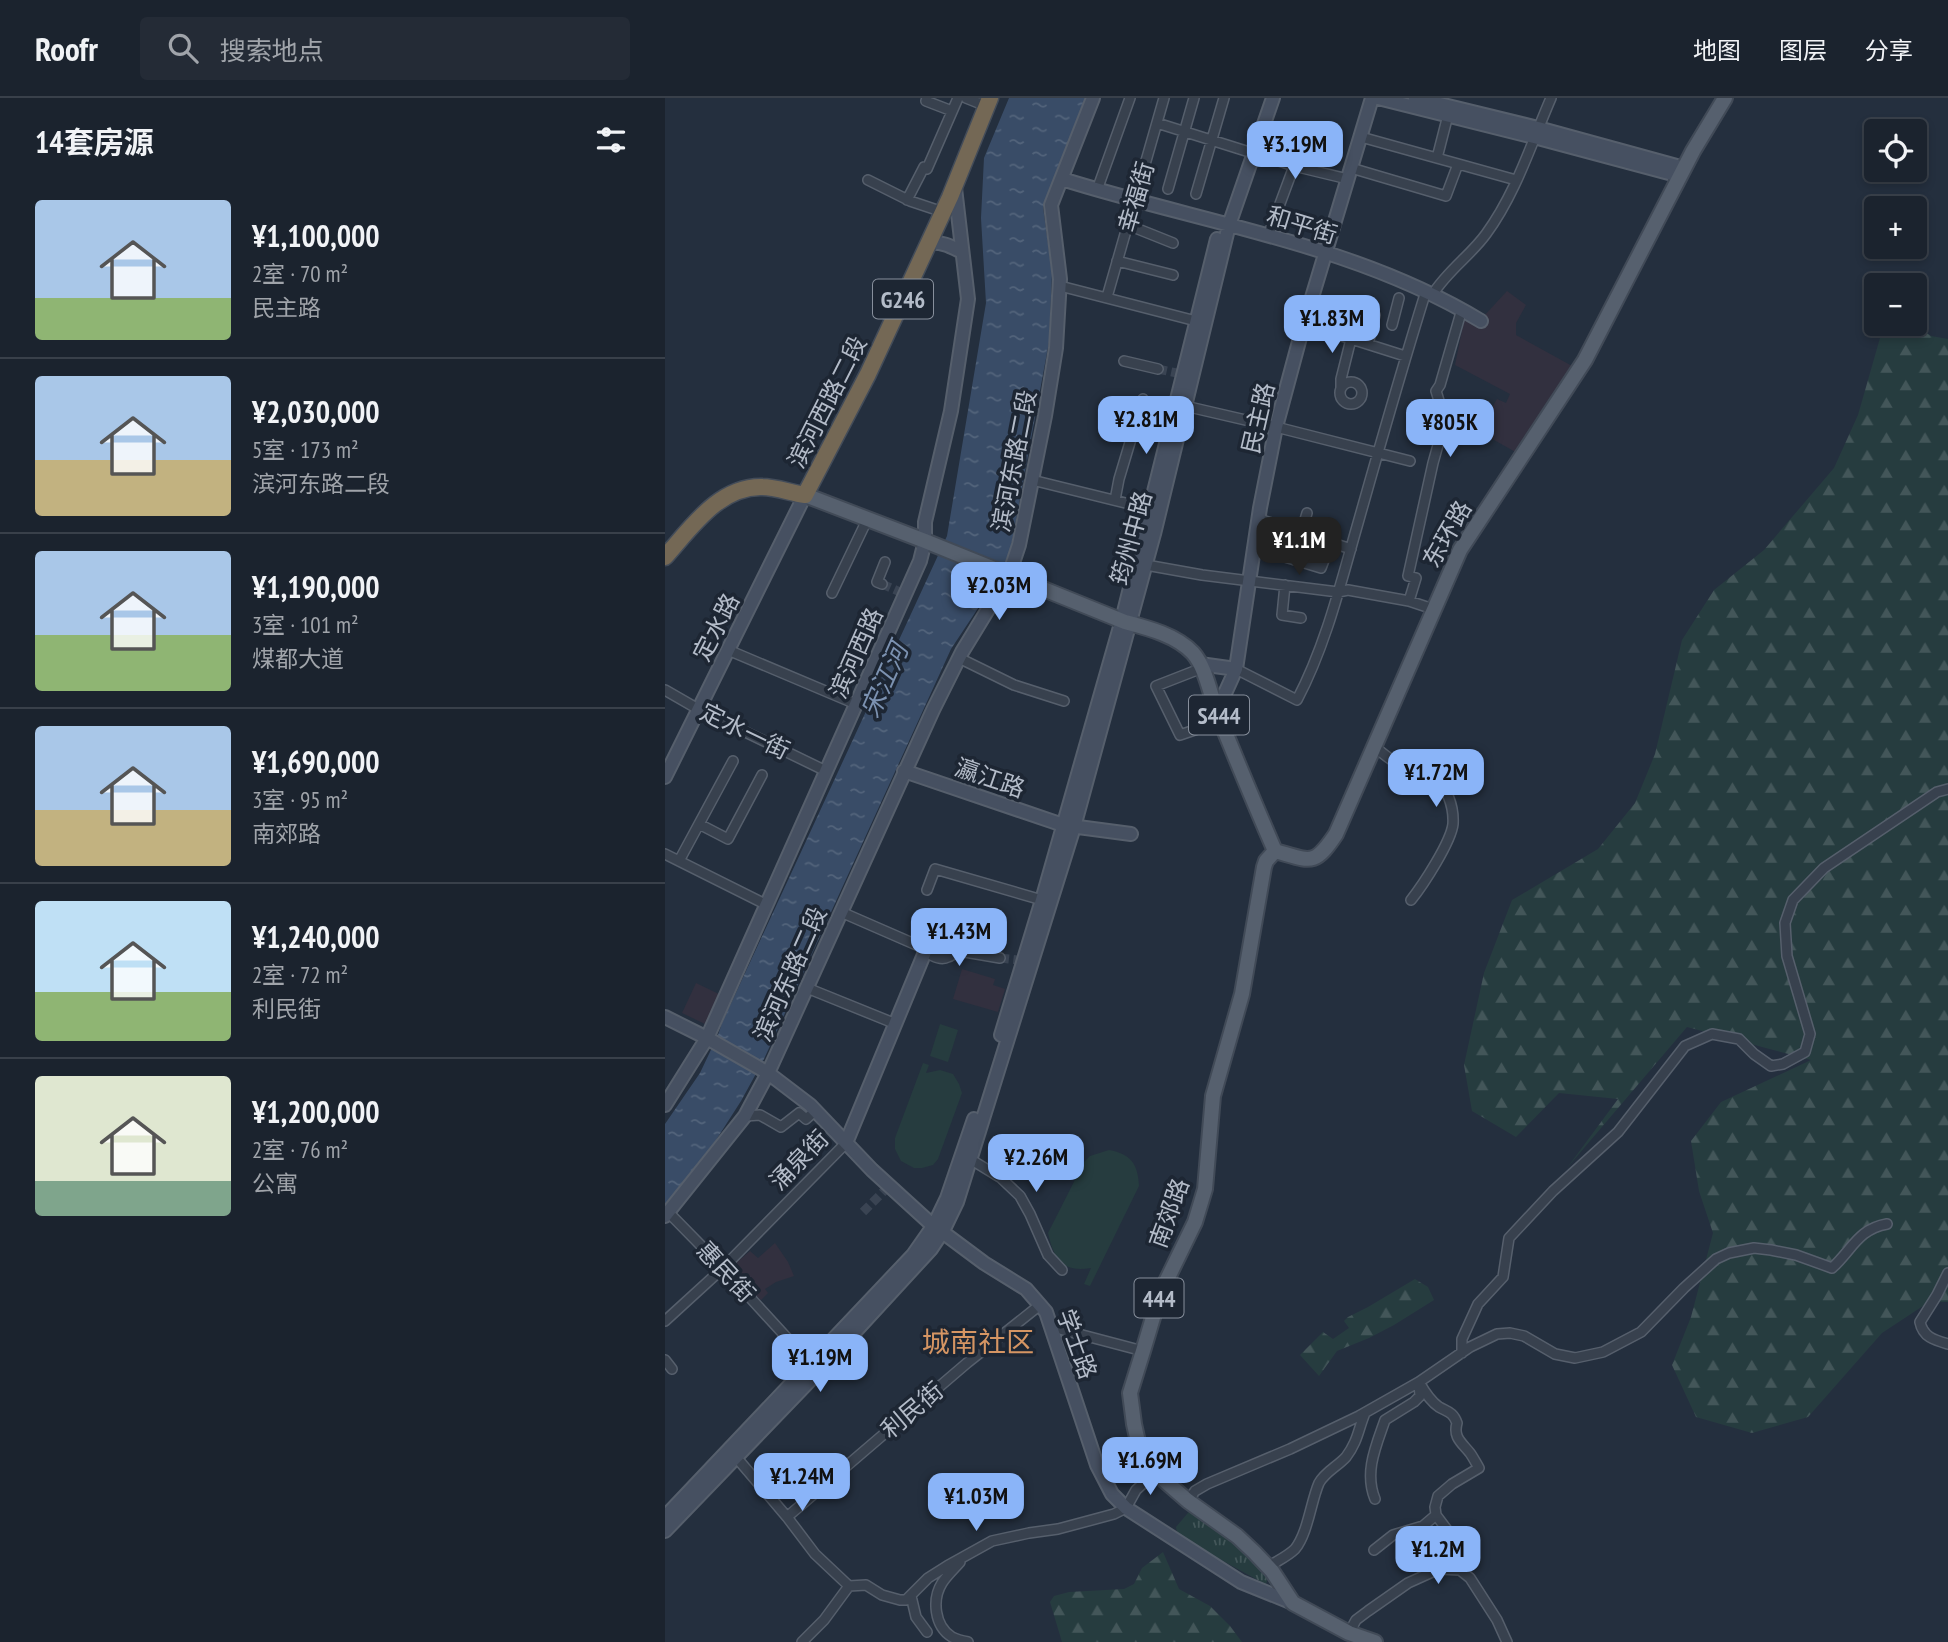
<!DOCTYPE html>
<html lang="zh">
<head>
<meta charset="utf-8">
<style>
  :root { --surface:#1b232e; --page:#242b36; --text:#f1f3f6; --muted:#a0a4aa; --line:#39404a; --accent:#8ab4f8 }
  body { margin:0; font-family:"PT Sans Narrow","Noto Sans SC",sans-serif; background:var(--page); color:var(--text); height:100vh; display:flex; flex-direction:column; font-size:26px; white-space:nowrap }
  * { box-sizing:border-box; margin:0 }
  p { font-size:23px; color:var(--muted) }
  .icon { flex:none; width:38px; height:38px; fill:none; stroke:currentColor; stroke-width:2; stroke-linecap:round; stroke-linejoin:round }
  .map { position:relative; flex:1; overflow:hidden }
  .details { display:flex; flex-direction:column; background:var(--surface); width:665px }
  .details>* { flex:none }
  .fabs { position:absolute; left:1199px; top:21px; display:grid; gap:14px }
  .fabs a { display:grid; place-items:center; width:63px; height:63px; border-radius:7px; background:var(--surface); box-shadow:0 4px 10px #0003,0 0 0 2px var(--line); font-size:35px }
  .price { position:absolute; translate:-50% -60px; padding:0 16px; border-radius:14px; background:var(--accent); color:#111; font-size:23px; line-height:46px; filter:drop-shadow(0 2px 4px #0008) }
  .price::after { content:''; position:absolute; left:50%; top:42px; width:21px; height:16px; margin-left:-10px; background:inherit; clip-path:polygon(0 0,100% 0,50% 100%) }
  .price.current { background:#222; color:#fff }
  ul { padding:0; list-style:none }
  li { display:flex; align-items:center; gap:21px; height:175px; padding:0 35px }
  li+li { border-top:2px solid var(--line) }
  li span { display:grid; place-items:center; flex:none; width:196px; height:140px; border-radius:7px; color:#555 }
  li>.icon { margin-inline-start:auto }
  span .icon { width:84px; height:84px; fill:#fffc; stroke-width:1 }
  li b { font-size:30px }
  h2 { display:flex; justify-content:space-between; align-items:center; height:84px; padding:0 35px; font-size:30px }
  header { display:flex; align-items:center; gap:42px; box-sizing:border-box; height:98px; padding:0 35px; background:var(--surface); border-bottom:2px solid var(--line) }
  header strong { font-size:33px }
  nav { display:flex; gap:38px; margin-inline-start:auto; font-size:24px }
  .search { width:490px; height:63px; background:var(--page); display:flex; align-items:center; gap:18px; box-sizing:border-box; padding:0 24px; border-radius:7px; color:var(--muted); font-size:26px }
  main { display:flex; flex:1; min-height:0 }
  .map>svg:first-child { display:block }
  .medical { fill:#32303f }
  .grass { fill:url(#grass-tufts) }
  .forest { fill:url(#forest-firs) }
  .pitch { fill:#263c3f }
  .water { fill:url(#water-ripples) }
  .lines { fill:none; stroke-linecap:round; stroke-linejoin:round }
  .street-tunnel { stroke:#3a4453; stroke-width:9; stroke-dasharray:9 4.5; stroke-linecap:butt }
  .street-casing { stroke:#565f6c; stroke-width:12 }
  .secondary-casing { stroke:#565f6c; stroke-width:16 }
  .primary-casing { stroke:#414a57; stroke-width:18 }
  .highway-casing { stroke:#434c59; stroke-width:19 }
  .street { stroke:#38414e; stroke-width:9 }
  .secondary { stroke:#465061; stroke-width:12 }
  .primary { stroke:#56606e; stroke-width:14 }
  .highway { stroke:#746855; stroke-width:16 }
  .labels { text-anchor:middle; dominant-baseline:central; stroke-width:7; stroke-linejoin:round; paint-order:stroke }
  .shield { fill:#1d2633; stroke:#878f9c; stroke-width:2 }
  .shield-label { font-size:23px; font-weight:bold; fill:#b4bcc9 }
  .street-label { font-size:24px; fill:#b4bcc9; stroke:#1d2633 }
  .water-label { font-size:26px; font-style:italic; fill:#7c92b1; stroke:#1d2633 }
  .quarter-label { font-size:28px; fill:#d59563; stroke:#1d2633 }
</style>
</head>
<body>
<header>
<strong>Roofr</strong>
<div class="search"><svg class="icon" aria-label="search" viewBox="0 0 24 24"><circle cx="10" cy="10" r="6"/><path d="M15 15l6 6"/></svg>搜索地点</div>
<nav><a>地图</a><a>图层</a><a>分享</a></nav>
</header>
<main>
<section class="details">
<h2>14套房源<svg class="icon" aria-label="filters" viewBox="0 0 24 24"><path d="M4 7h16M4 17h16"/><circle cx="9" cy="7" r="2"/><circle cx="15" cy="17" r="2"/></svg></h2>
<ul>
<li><span style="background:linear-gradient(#a9c7e8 70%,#8fb573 0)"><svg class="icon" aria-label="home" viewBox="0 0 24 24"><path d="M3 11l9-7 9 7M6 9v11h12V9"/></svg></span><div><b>¥1,100,000</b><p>2室 · 70 m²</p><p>民主路</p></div></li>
<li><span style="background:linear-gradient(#a9c7e8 60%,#c2b280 0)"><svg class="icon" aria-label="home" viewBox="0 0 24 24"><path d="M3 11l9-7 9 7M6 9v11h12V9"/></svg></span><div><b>¥2,030,000</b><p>5室 · 173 m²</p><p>滨河东路二段</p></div></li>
<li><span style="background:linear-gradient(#a9c7e8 60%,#8fb573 0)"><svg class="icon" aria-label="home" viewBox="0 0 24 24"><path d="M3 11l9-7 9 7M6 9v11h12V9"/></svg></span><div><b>¥1,190,000</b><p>3室 · 101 m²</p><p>煤都大道</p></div></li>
<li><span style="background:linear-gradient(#a9c7e8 60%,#c2b280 0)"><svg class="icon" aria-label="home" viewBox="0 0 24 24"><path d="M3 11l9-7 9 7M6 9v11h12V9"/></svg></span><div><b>¥1,690,000</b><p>3室 · 95 m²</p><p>南郊路</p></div></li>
<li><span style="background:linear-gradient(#bfe0f5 65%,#8fb573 0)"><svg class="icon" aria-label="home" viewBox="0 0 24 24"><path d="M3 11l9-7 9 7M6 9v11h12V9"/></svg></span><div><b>¥1,240,000</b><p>2室 · 72 m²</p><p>利民街</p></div></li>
<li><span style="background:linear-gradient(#dfe7d0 75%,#7fa58c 0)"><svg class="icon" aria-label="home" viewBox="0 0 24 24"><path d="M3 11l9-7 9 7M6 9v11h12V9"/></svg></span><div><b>¥1,200,000</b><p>2室 · 76 m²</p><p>公寓</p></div></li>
</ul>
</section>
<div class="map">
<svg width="1283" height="1544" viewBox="0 0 1283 1544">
  <defs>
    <pattern id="grass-tufts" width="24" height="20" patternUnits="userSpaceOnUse" patternTransform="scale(1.75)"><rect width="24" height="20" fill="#263c3f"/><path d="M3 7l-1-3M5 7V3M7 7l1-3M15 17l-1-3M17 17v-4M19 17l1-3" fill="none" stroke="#435659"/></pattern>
    <pattern id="forest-firs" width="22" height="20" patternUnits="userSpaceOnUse" patternTransform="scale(1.75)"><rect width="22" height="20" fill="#263c3f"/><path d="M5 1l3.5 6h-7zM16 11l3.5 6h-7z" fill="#435659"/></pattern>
    <pattern id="water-ripples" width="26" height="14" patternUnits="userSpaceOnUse" patternTransform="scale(1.75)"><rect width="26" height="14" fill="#394c67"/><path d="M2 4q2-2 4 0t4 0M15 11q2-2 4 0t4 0" fill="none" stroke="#53647b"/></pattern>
  </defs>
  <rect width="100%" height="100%" fill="#242f3e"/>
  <path class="medical" d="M842,193L861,207L851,225V237L909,269L854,356L813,333L832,301L841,305L845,296L790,267L802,208L818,219Z
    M297,871L330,881L328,887L340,891L333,914L288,901Z
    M31,885L58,898L44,928L17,915Z
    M110,1145L123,1164L129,1178L111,1184L100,1191L103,1195L96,1202L71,1178V1165L85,1153L93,1160Z"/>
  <path class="grass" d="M528,1409L590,1461L602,1481V1484L600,1486L540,1453L512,1434L511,1429Z"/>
  <path class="forest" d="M1219,226H1248L1266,238L1283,241V1204H1264L1217,1235L1143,1319L1087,1335L1031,1319L1007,1267L1026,1219L1048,1135L1034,1093L1026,1043L1056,1004L1146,962L1022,929L902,1070L953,1001L894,995L851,1039L807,1013L799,967L819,875L847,802L933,751L970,705L990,656L1017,542L1049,492L1099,452L1169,370L1193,317Z
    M750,1181L763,1189L769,1202L729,1227L704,1240L672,1253L654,1278L635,1257L658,1234L668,1241L684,1230L679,1223L683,1219L703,1209Z
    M498,1454L514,1491L545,1508L565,1528L577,1544H397L385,1504L389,1498L404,1494L459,1491L469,1486L477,1470Z"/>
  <path class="pitch" d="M275,926L293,932L283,964L265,958Z
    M258,965L264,967L261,975L275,972L288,976L294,986L297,995L273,1061L268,1067L257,1070H249L236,1063L230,1051V1040Z
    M444,1052C466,1056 473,1066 474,1088L425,1188L419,1186L426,1170C397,1175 389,1161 383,1135L419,1064L425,1058Z"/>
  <path class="water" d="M344,0H420L378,109L387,175L384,244L343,465L286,551L99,961L76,1003L28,1078L0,1108V1026L35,975L53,937L57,925L282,438L321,205L316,120L319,60Z"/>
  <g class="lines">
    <path class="street-tunnel" d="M493,271L512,275
      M217,486L235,494
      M335,860L352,862
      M198,1114L219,1093"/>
    <defs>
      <path id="street" d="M262,0L261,3L287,13
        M301,0L321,8
        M492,25L581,53
        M696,39L851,82
        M588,54L629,68L683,81
        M772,60L783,17
        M686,70L781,98L793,66
        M203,82L245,103L278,114
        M503,91L529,0
        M432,92L465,0
        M531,96L559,0
        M242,102L259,69L262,71L293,0
        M463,127L508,145
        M603,138L629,68
        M452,163L508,177
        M395,188L531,223
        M768,196C782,173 806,157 821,136C851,95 866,46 886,0
        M442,199L499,0
        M639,226L740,258
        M727,227L734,200
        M703,246L710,217L706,216
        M459,263L493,271
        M675 295a11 11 0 1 1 22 0a11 11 0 1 1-22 0Z
        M676,290V281L686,241
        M520,308L611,329L745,363
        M367,382L485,411
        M450,402L454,381L478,301
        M594,421L686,451
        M627,432L620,459L656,470L666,444
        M636,435L642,415
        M481,467L537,477L673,494L683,492L744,503L768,511
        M217,486L212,484L220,464
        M620,487L617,517L636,520
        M167,495L202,422
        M744,503L751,480L743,478L768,365L780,322L771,293L775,287L797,211
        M63,552L191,606
        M294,560L349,587L399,603
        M535,566L532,572L491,588L515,637L556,623
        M571,571L632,602C661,547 676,484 693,425C715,347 737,270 761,193
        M0,592L33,611L161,673
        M709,648C717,655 725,662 735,667C745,672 757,673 766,678C782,686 789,709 788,726C786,744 758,787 746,802
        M34,726L63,741L97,677
        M0,756L102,807
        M14,763L68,663
        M262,792L270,771L377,802
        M176,814L254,848C260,854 274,864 283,859C287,858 290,854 294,853L335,860
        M142,890L231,926
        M80,1018L95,1017L116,1029L134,1015L141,1021L150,1013
        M305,1061L336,1080L355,1098L365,1116L383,1157L397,1172
        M4,1115L58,1170L145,1265
        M1283,1175L1272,1197L1255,1224C1258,1239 1269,1242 1283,1246
        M0,1223L58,1170L181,1045
        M387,1229L478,1253
        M797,1255V1241L813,1206L838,1179L844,1140L888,1093L953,1034L1020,948L1047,936L1074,941L1089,956L1106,968L1118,966L1140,954L1145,936L1122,858L1120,825L1128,802L1159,770L1272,694L1283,691
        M0,1262L7,1271
        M754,1284C759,1293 765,1303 774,1309C783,1314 788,1314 792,1325C788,1339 796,1344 805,1355C808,1359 811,1365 814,1370L787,1386L773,1398L770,1409L771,1417L783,1433
        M71,1359L122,1419L150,1456L184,1488
        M710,1401C699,1374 711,1348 720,1322L749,1304L755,1298L754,1286
        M523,1403L530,1393L542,1386L625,1351L694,1318L754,1284L805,1249L832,1236L845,1235L859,1238L890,1256L910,1260L938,1254L976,1234L1019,1190L1051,1161L1064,1155L1089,1150L1106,1152L1131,1157L1167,1170C1187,1152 1193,1131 1222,1126
        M122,1419L302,1265L375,1207
        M709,1452L728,1437L758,1428L771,1417
        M295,1464C289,1471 282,1477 277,1485C267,1501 269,1528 287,1539C291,1541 298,1543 303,1544
        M603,1469C612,1463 623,1458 630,1451C643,1435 646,1403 654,1385C660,1374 673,1368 681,1359C693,1343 693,1332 700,1315
        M184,1488L201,1487L217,1497L235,1502H241L263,1480L282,1468L327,1443L364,1435L393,1431L449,1416L461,1410L471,1392L492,1373
        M246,1498L251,1519L262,1534
        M684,1535L691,1522L703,1513L743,1485L774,1471L795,1472L805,1480L832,1522L842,1544
        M137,1544L159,1522L184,1488"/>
      <path id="secondary" d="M713,0L869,39L1015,78
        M750,0L873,30L1019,70
        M397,81C537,125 689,146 816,223
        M264,145C278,144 285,148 297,154
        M535,566L571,571
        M552,613L571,571L595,410L611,329L636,236L707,0
        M239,673L398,727L466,736
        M0,679L140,397
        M0,919L42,940L103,975L268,612L297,554L344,477L354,447L380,318L391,250L395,181L386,107L428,0
        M336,937L377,802L457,522L552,141
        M0,1007L42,940L255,463L260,443V424L286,313L303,201L290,90
        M181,1045L260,854
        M0,1118L80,1018L103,975L145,1007L207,1072L264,1124L319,1165L361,1191L381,1214L432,1367L447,1396L461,1410L576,1484L628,1505
        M0,1419L248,1157L269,1127L282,1100L309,1021
        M0,1433L153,1274L266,1151L278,1133L292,1104L409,729L489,436L564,127L608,0"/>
      <path id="primary" d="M140,397L260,443L460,524C483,530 511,537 528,555C541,570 545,596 552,614C571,661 590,707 610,753
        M610,753L601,763L599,769L577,896L548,998L540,1091L530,1124L495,1196L478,1253L465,1295L469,1326L473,1344L481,1359L500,1383L523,1403L572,1438L589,1454L607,1473L628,1505L684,1535L710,1544
        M610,753C646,763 649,769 671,736L795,452L920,262L1028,53L1060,0"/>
      <path id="highway" d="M0,459C26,430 54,388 97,389C111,389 126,395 140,397L203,276L285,99L325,0"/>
    </defs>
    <use href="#street" class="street-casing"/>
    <use href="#secondary" class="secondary-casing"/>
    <use href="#primary" class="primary-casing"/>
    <use href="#highway" class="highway-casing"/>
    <use href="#street" class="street"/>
    <use href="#secondary" class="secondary"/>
    <use href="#primary" class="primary"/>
    <use href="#highway" class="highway"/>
  </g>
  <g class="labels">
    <g class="shield">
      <rect x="208" y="181.5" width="60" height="39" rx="5"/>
      <rect x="524" y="597.5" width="60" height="39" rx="5"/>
      <rect x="469.5" y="1180.5" width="49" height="39" rx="5"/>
    </g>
    <g class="shield-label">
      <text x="238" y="201">G246</text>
      <text x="554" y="617">S444</text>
      <text x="494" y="1200">444</text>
    </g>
    <g class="street-label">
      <text transform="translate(471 99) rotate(-74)">幸福街</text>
      <text transform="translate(637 127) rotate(17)">和平街</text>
      <text transform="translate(162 304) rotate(-63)">滨河西路二段</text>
      <text transform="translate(593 320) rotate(-77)">民主路</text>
      <text transform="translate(349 363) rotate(-79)">滨河东路二段</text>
      <text transform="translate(782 436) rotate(-60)">东环路</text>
      <text transform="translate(466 440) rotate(-75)">筠州中路</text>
      <text transform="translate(51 529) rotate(-63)">定水路</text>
      <text transform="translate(191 555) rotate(-66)">滨河西路</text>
      <text transform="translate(80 633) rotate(26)">定水一街</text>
      <text transform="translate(325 680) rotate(19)">瀛江路</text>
      <text transform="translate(125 876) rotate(-66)">滨河东路二段</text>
      <text transform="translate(134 1062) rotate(-46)">涌泉街</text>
      <text transform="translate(504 1115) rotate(-70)">南郊路</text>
      <text transform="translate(61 1174) rotate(47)">惠民街</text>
      <text transform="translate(412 1246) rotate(70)">学士路</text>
      <text transform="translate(247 1312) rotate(-40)">利民街</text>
    </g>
    <g class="water-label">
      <text transform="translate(219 582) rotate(-66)">宋江河</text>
    </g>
    <g class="quarter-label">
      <text x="313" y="1243">城南社区</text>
    </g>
  </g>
</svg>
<div class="fabs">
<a><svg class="icon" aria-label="locate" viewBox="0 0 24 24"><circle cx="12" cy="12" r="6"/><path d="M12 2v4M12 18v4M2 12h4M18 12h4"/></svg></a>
<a>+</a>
<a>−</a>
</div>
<b class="price" style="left:630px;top:83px">¥3.19M</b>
<b class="price" style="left:667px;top:257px">¥1.83M</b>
<b class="price" style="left:481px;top:358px">¥2.81M</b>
<b class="price" style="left:785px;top:361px">¥805K</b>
<b class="price current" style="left:634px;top:479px">¥1.1M</b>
<b class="price" style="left:334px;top:524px">¥2.03M</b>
<b class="price" style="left:771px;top:711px">¥1.72M</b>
<b class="price" style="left:294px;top:870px">¥1.43M</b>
<b class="price" style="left:371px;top:1096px">¥2.26M</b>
<b class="price" style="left:155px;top:1296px">¥1.19M</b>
<b class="price" style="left:485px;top:1399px">¥1.69M</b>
<b class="price" style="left:137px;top:1415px">¥1.24M</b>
<b class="price" style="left:311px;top:1435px">¥1.03M</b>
<b class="price" style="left:773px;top:1488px">¥1.2M</b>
</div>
</main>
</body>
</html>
